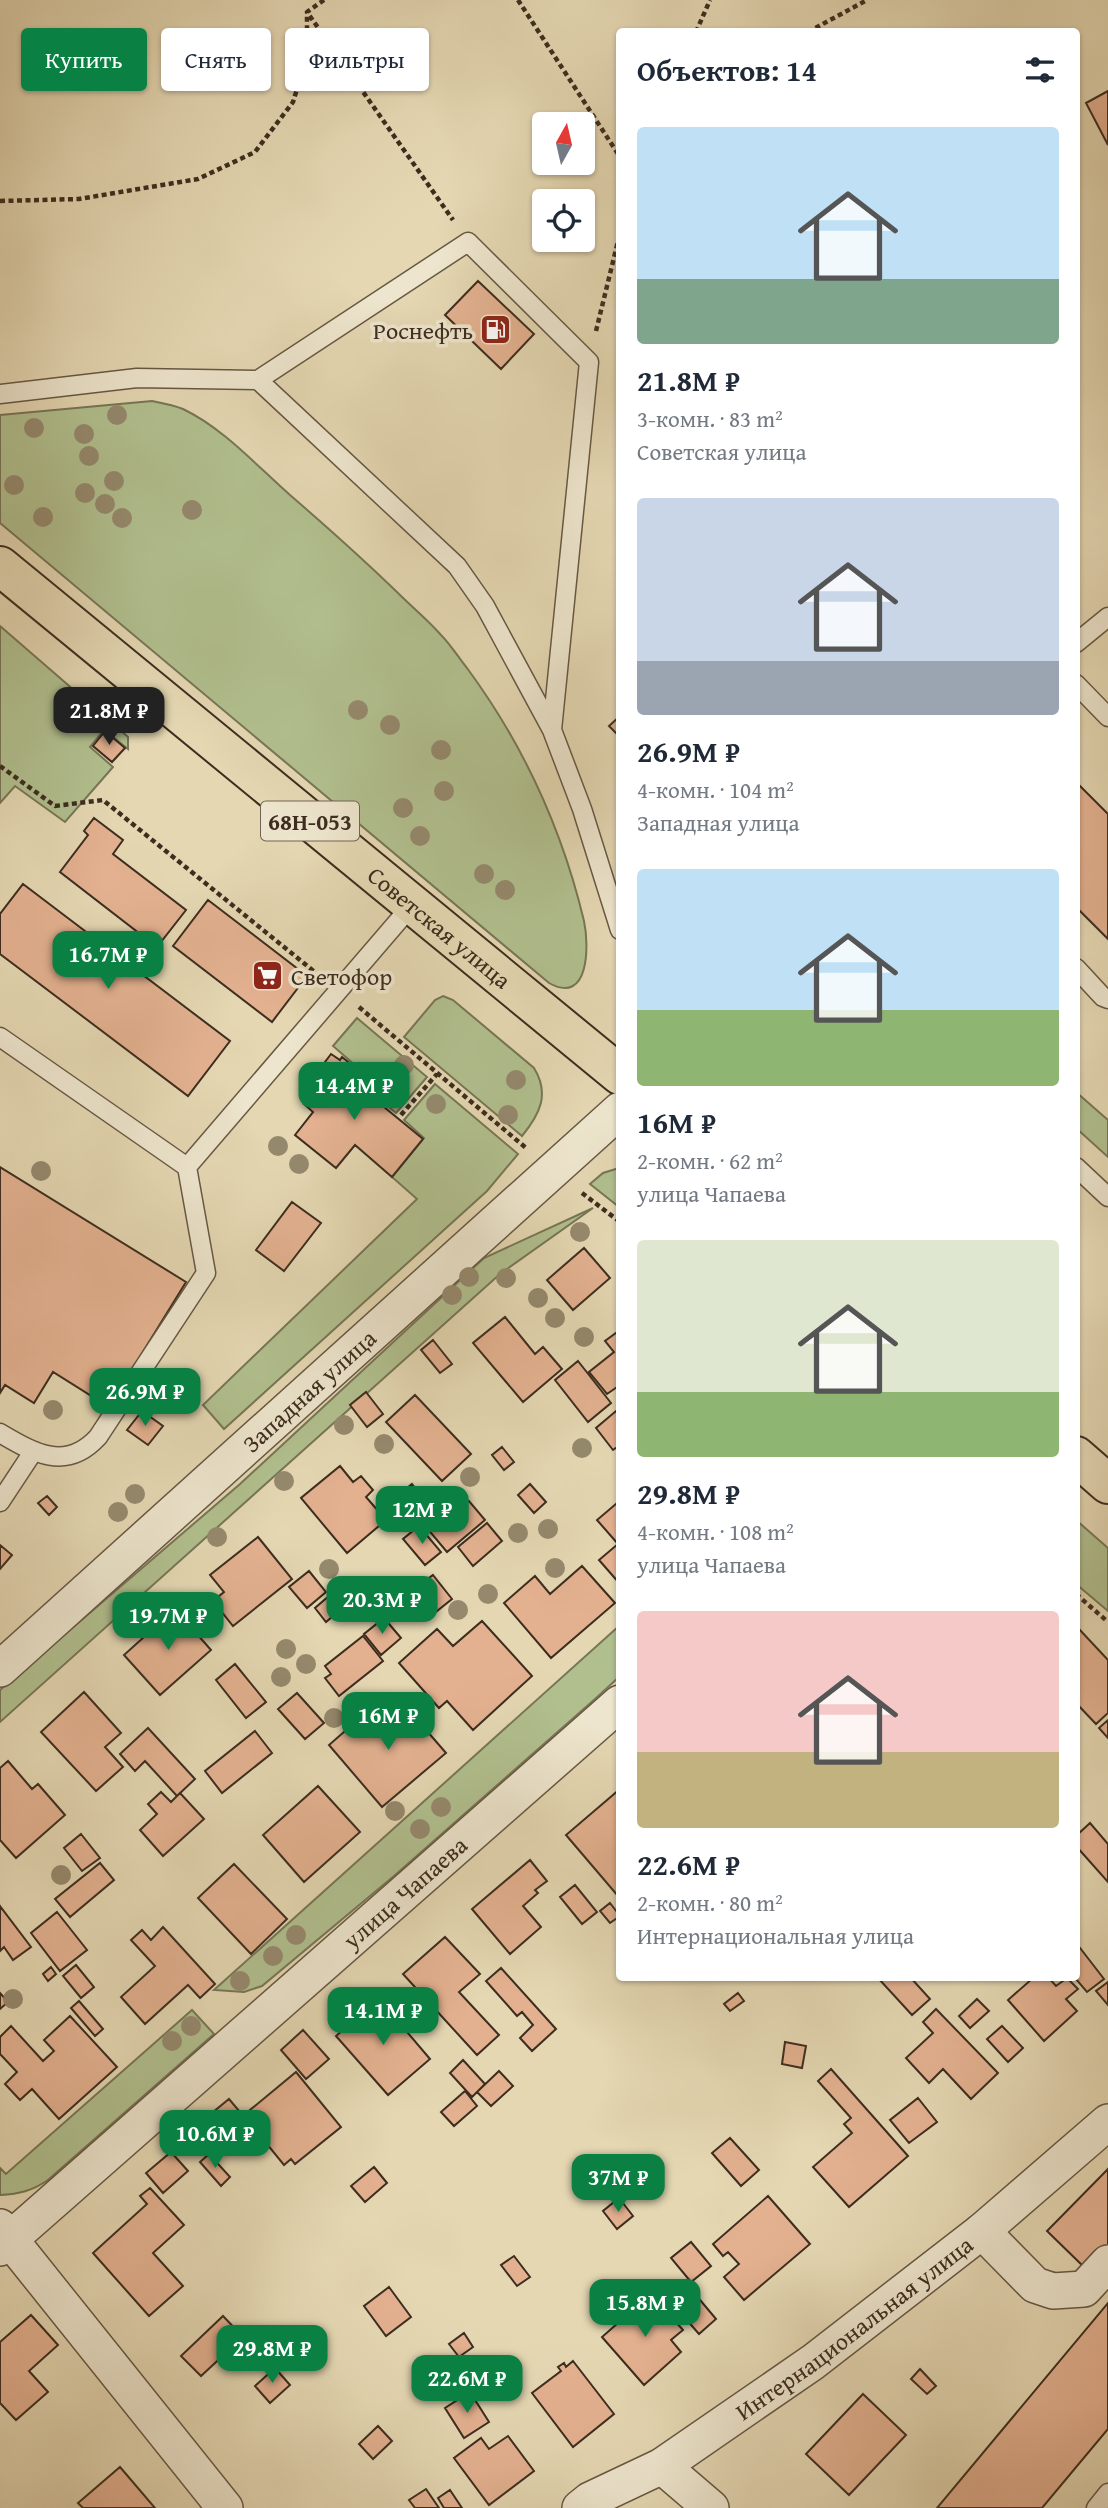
<!DOCTYPE html>
<html lang="ru">
<head>
<meta charset="utf-8">
<style>
  :root { --surface:#fff; --page:#f2f2f3; --text:#1f2937; --muted:#747a83; --accent:#0b8043 }
  body { margin:0; font-family:"Gentium Book Plus",serif; background:var(--page); color:var(--text); height:100vh; display:flex; flex-direction:column; font-size:26px; white-space:nowrap }
  * { box-sizing:border-box; margin:0 }
  p { font-size:23px; color:var(--muted) }
  .icon { flex:none; width:38px; height:38px; fill:none; stroke:currentColor; stroke-width:2; stroke-linecap:round; stroke-linejoin:round }
  .map { position:relative; flex:1; overflow:hidden }
  .panel { position:absolute; left:616px; top:28px; width:464px; height:1953px; display:flex; flex-direction:column; background:var(--surface); border-radius:7px; box-shadow:0 2px 5px #0004 }
  .panel>* { flex:none }
  .hud { position:absolute; left:21px; top:28px; width:490px; height:63px; display:flex; gap:14px }
  .needle { width:46px; rotate:8deg }
  .buttons { position:absolute; left:532px; top:112px; display:grid; gap:14px }
  .buttons a { display:grid; place-items:center; width:63px; height:63px; border-radius:7px; background:var(--surface); box-shadow:0 2px 5px #0004; font-size:35px }
  .price { position:absolute; translate:-50% -60px; padding:0 16px; border-radius:14px; background:var(--accent); color:#fff; font-size:23px; line-height:46px; filter:drop-shadow(0 2px 4px #0008) }
  .price::after { content:''; position:absolute; left:50%; top:42px; width:21px; height:16px; margin-left:-10px; background:inherit; clip-path:polygon(0 0,100% 0,50% 100%) }
  .price.selected { background:#222; color:#fff }
  ul { padding:0; list-style:none }
  li { display:grid; align-content:center; gap:14px; height:371px; padding:0 21px }
  li span { display:grid; place-items:center; height:217px; border-radius:7px; color:#555 }
  li>.icon { margin-inline-start:auto }
  span .icon { width:126px; height:126px; fill:#fffc; stroke-width:1 }
  li b { font-size:30px }
  h2 { display:flex; justify-content:space-between; align-items:center; height:84px; padding:0 21px; font-size:30px }
  .tag { padding:0 24px; border-radius:7px; background:var(--surface); box-shadow:0 2px 5px #0004; font-size:24px; line-height:63px }
  .tag.selected { background:var(--accent); color:#fff }
  .map>svg:first-child { display:block }
  .green { fill:#b1bf8e; stroke:#777656; stroke-width:2 }
  .building { fill:#e3b190; stroke:#3d2d1f; stroke-width:2 }
  .lines { fill:none; stroke-linecap:round; stroke-linejoin:round }
  .service-casing { stroke:#675844; stroke-width:21 }
  .minor-casing { stroke:#675844; stroke-width:38 }
  .primary-casing { stroke:#3d2d1f; stroke-width:42 }
  .path { stroke:#3d2d1f; stroke-width:4.5; stroke-dasharray:5 3.5; stroke-linecap:butt }
  .service { stroke:#ede5cd; stroke-width:18 }
  .minor { stroke:#ede5cd; stroke-width:35 }
  .primary { stroke:#e4d7b2; stroke-width:38 }
  .tree { fill:#95896d }
  .labels { text-anchor:middle; dominant-baseline:central; stroke-width:7; stroke-linejoin:round; paint-order:stroke }
  .shield { fill:#ede5cd; stroke:#726453; stroke-width:2 }
  .shield-label { font-size:23px; font-weight:bold; fill:#3d2d1f }
  .poi-label { font-size:24px; fill:#3d2d1f; stroke:#ede5cd; text-anchor:end }
  .street-label { font-size:24px; fill:#3d2d1f; stroke:#ede5cd }
</style>
</head>
<body>
<div class="map">
<svg width="1108" height="2508" viewBox="0 0 1108 2508">
  <rect width="100%" height="100%" fill="#e4d7b2"/>
  <filter id="stains"><feTurbulence type="fractalNoise" baseFrequency=".00286" numOctaves="4"/><feColorMatrix values="0 0 0 0 .2 0 0 0 0 .09 0 0 0 0 .02 0 0 0 .5 -.17"/></filter>
  <radialGradient id="worn" r=".72"><stop offset=".6" stop-color="#630" stop-opacity="0"/><stop offset="1" stop-color="#630" stop-opacity=".3"/></radialGradient>
  <path class="green" d="M152,401C162,403 173,405 183,409C223,428 257,466 290,495C327,527 364,560 399,594C413,608 428,620 441,635C451,645 458,657 467,668C523,744 562,829 584,921C589,944 590,1006 549,983L0,523V415Z
    M0,626L128,737V749L104,730L90,747L113,767L65,822L15,786L0,803Z
    M443,996L453,1000L534,1068C550,1094 540,1114 522,1136L404,1037L435,1000Z
    M357,1018L427,1077L396,1113L366,1088L372,1080L333,1046Z
    M435,1084L518,1154L487,1191L224,1429L203,1405L417,1199L392,1177L424,1138L404,1120Z
    M1076,1092L1108,1120V1157L1076,1128Z
    M619,1168H620L619,1207L590,1184L603,1173Z
    M593,1208L500,1274L0,1722V1690L240,1484L484,1258Z
    M1076,1520L1108,1548V1611L1076,1584Z
    M619,1626V1677L595,1699L394,1876L262,1986L244,1992L214,1990Z
    M192,2010L214,2034L48,2180C32,2191 19,2194 0,2195V2168L6,2174Z"/>
  <path class="building" d="M1108,91V145L1086,103Z
    M478,281L534,334L501,369L445,315Z
    M620,716V737L609,726Z
    M105,731L125,748L112,762L93,746Z
    M1076,782L1108,814V939L1076,907Z
    M94,818L123,840L113,854L186,910L157,947L60,872L88,835L84,831Z
    M23,884L230,1041L188,1096L0,954V914Z
    M208,900L307,976L272,1022L173,946Z
    M331,1054L340,1060L342,1057L370,1080L362,1089L423,1139L392,1177L355,1145L336,1168L295,1135L313,1112L304,1104L333,1068L325,1062Z
    M0,1167L186,1282L109,1407L53,1372L34,1403L5,1385L0,1393Z
    M292,1202L321,1223L284,1271L256,1250Z
    M584,1248L610,1278L573,1310L547,1280Z
    M505,1317L535,1354L543,1347L562,1369L523,1402L473,1343Z
    M620,1330V1385L607,1394L589,1372L614,1352L605,1341Z
    M433,1340L452,1364L440,1373L421,1350Z
    M578,1361L611,1403L588,1422L555,1380Z
    M366,1392L383,1414L367,1427L350,1405Z
    M415,1395L471,1454L442,1481L386,1422Z
    M142,1411L163,1426L148,1445L127,1430Z
    M616,1411L620,1415V1445L613,1450L596,1428Z
    M502,1447L514,1462L504,1470L492,1455Z
    M340,1466L353,1482L361,1476L373,1490L366,1497L386,1520L347,1553L301,1498Z
    M412,1484L420,1494L406,1506L397,1496Z
    M530,1484L546,1502L534,1513L518,1495Z
    M456,1490L466,1503L469,1501L485,1520L447,1552L416,1515L431,1502L445,1519L452,1513L442,1502Z
    M47,1496L57,1507L49,1515L38,1503Z
    M617,1503L620,1506V1584L599,1560L618,1544L597,1520Z
    M487,1523L502,1541L473,1566L458,1547Z
    M419,1526L441,1552L425,1565L403,1539Z
    M258,1537L292,1579L233,1626L213,1601L224,1592L210,1575Z
    M0,1545L12,1555L0,1569Z
    M582,1566L615,1603L551,1658L504,1603L535,1576L550,1594Z
    M309,1571L326,1592L307,1608L289,1587Z
    M433,1575L452,1599L427,1619L407,1594Z
    M329,1596L340,1610L326,1622L315,1608Z
    M175,1609L211,1650L160,1695L124,1655Z
    M384,1618L401,1638L381,1655L364,1634Z
    M482,1621L532,1676L473,1730L447,1701L439,1708L399,1663L437,1629L453,1646Z
    M1079,1629L1108,1660V1713L1096,1724L1076,1703V1632Z
    M363,1636L383,1661L339,1696L325,1678L331,1674L325,1666Z
    M235,1664L266,1702L246,1718L216,1680Z
    M84,1692L121,1733L105,1747L123,1767L96,1791L41,1732Z
    M297,1693L324,1723L305,1739L278,1709Z
    M401,1701L446,1753L382,1807L329,1745L360,1718L369,1728Z
    M1108,1720V1738L1099,1728Z
    M148,1728L195,1779L177,1796L145,1761L135,1771L120,1754Z
    M255,1731L272,1753L222,1793L205,1771Z
    M8,1761L32,1789L38,1784L65,1815L16,1858L0,1840V1768Z
    M318,1786L360,1832L304,1882L263,1835Z
    M620,1789V1894L618,1896L566,1835Z
    M161,1792L171,1802L180,1793L204,1819L163,1856L140,1830L157,1814L148,1804Z
    M1090,1823L1108,1844V1882L1076,1846V1836Z
    M81,1834L100,1858L82,1871L64,1848Z
    M530,1860L547,1881L535,1890L538,1893L523,1906L541,1927L510,1954L472,1909Z
    M100,1863L114,1880L70,1917L55,1899Z
    M234,1864L287,1919L251,1954L198,1898Z
    M575,1885L597,1912L582,1924L560,1897Z
    M610,1903L620,1916L610,1923L600,1911Z
    M0,1906L31,1947L13,1960L4,1947L0,1951Z
    M57,1912L87,1950L60,1971L31,1933Z
    M163,1927L215,1984L200,1998L188,1985L145,2024L121,1997L155,1966L131,1940L142,1930L151,1940Z
    M445,1937L480,1974L459,1992L499,2035L477,2055L403,1974Z
    M1077,1944L1104,1979L1087,1992L1075,1978Z
    M76,1965L94,1987L81,1998L63,1976Z
    M51,1967L56,1974L48,1981L43,1974Z
    M501,1968L556,2029L532,2051L520,2038L533,2025L522,2012L517,2016L486,1981Z
    M878,1978H911L930,1999L912,2015Z
    M1033,1978H1049L1056,1986L1067,1978L1078,1989L1066,1999L1077,2011L1044,2041L1008,2000Z
    M1108,1982V2005L1096,1991Z
    M0,1993L8,2002L0,2009Z
    M738,1993L744,2001L730,2011L724,2004Z
    M379,1999L430,2059L388,2095L336,2036Z
    M977,1999L989,2011L970,2028L959,2016Z
    M79,2001L103,2029L95,2036L71,2008Z
    M936,2009L998,2073L971,2099L943,2069L929,2083L906,2058L933,2033L923,2022Z
    M70,2016L117,2067L59,2119L32,2089L20,2100L5,2084L17,2072L0,2054V2037L11,2026L43,2061L54,2051L44,2040Z
    M1002,2026L1023,2048L1008,2062L987,2039Z
    M303,2030L329,2059L306,2079L281,2050Z
    M785,2042L806,2046L802,2068L782,2064Z
    M463,2060L485,2084L472,2097L450,2073Z
    M831,2069L908,2156L849,2207L813,2167L852,2133L844,2124L851,2118L818,2081Z
    M499,2071L513,2086L491,2106L477,2092Z
    M296,2072L341,2127L295,2164L291,2159L284,2165L262,2138L268,2132L250,2110Z
    M465,2091L477,2106L454,2126L441,2112Z
    M918,2098L937,2122L909,2143L890,2120Z
    M229,2099L251,2125L234,2139L212,2113Z
    M730,2138L759,2170L741,2186L712,2153Z
    M171,2152L188,2171L163,2193L146,2173Z
    M209,2154L230,2177L221,2186L200,2162Z
    M374,2167L387,2183L365,2202L351,2186Z
    M1108,2169V2245L1085,2268L1047,2231Z
    M150,2188L184,2225L153,2253L183,2286L149,2316L93,2253L147,2204L140,2196Z
    M768,2196L810,2244L744,2300L724,2277L739,2264L728,2252L723,2256L713,2244Z
    M619,2198L633,2216L617,2229L603,2211Z
    M691,2242L711,2266L691,2282L671,2258Z
    M514,2256L530,2277L517,2286L501,2265Z
    M389,2287L411,2317L386,2336L364,2306Z
    M690,2288L716,2319L699,2334L672,2303Z
    M651,2294L683,2330L671,2340L681,2352L644,2385L602,2337Z
    M1108,2303V2429L1042,2508H937Z
    M31,2315L58,2345L29,2371L48,2392L16,2420L0,2403V2342Z
    M223,2316L243,2337L201,2376L181,2356Z
    M464,2333L473,2347L459,2357L449,2344Z
    M573,2361L614,2414L573,2447L532,2393L561,2371L558,2367L564,2363L566,2367Z
    M275,2368L290,2385L270,2403L255,2386Z
    M920,2369L936,2386L927,2394L911,2379Z
    M470,2392L489,2422L464,2438L445,2408Z
    M863,2394L906,2435L849,2495L806,2454Z
    M378,2426L392,2441L373,2459L359,2444Z
    M508,2436L534,2471L489,2505L454,2458L481,2438L489,2449Z
    M120,2467L155,2508H83L78,2503Z
    M426,2489L439,2508H415L409,2500Z
    M450,2490L462,2508H444L438,2498Z"/>
  <g class="lines">
    <defs>
      <path id="service" d="M258,380L468,242L589,362L552,730
        M0,394L137,378L258,380L457,566L485,606L552,730L582,809L620,930
        M1076,643L1108,617
        M1076,684L1108,717
        M1076,968L1103,997L1108,999
        M0,1037L187,1167L412,905
        M1076,1167L1108,1197
        M0,1433C34,1453 66,1472 98,1437L206,1273L187,1167
        M0,1502L33,1452
        M1096,2508L1108,2493"/>
      <g id="minor">
        <path id="s1" d="M0,1669L620,1110"/>
        <path d="M0,2227L225,2508"/>
        <path d="M982,2231L1035,2285L1053,2291L1084,2289L1108,2263"/>
        <path id="s2" d="M0,2248L620,1703"/>
        <path d="M662,2466L711,2508"/>
        <path id="s3" d="M580,2508L590,2500L662,2466L813,2362L982,2231L1108,2122"/>
      </g>
      <g id="primary">
        <path id="s4" d="M0,566L620,1075"/>
        <path d="M1076,1456L1108,1484"/>
      </g>
    </defs>
    <use href="#service" class="service-casing"/>
    <use href="#minor" class="minor-casing"/>
    <use href="#primary" class="primary-casing"/>
    <path class="path" d="M324,0L307,12L453,220
      M518,0L620,157
      M696,32L710,0
      M808,32L867,0
      M0,201L79,199L198,179L255,152L293,102L307,57V12
      M596,331L620,233
      M0,766L55,806L103,800L316,973
      M359,1007L526,1148
      M401,1115L437,1074
      M582,1193L620,1222
      M1076,1594L1108,1622"/>
    <use href="#service" class="service"/>
    <use href="#minor" class="minor"/>
    <use href="#primary" class="primary"/>
  </g>
  <g class="tree">
    <circle cx="117" cy="415" r="10"/>
    <circle cx="34" cy="428" r="10"/>
    <circle cx="84" cy="434" r="10"/>
    <circle cx="89" cy="456" r="10"/>
    <circle cx="114" cy="481" r="10"/>
    <circle cx="14" cy="485" r="10"/>
    <circle cx="85" cy="493" r="10"/>
    <circle cx="105" cy="504" r="10"/>
    <circle cx="192" cy="510" r="10"/>
    <circle cx="43" cy="517" r="10"/>
    <circle cx="122" cy="518" r="10"/>
    <circle cx="358" cy="710" r="10"/>
    <circle cx="390" cy="725" r="10"/>
    <circle cx="441" cy="750" r="10"/>
    <circle cx="444" cy="791" r="10"/>
    <circle cx="403" cy="808" r="10"/>
    <circle cx="420" cy="836" r="10"/>
    <circle cx="484" cy="874" r="10"/>
    <circle cx="505" cy="890" r="10"/>
    <circle cx="404" cy="1065" r="10"/>
    <circle cx="516" cy="1080" r="10"/>
    <circle cx="436" cy="1104" r="10"/>
    <circle cx="508" cy="1115" r="10"/>
    <circle cx="278" cy="1146" r="10"/>
    <circle cx="299" cy="1164" r="10"/>
    <circle cx="41" cy="1171" r="10"/>
    <circle cx="580" cy="1232" r="10"/>
    <circle cx="469" cy="1277" r="10"/>
    <circle cx="506" cy="1278" r="10"/>
    <circle cx="452" cy="1295" r="10"/>
    <circle cx="538" cy="1298" r="10"/>
    <circle cx="555" cy="1318" r="10"/>
    <circle cx="584" cy="1337" r="10"/>
    <circle cx="53" cy="1410" r="10"/>
    <circle cx="344" cy="1425" r="10"/>
    <circle cx="384" cy="1444" r="10"/>
    <circle cx="582" cy="1448" r="10"/>
    <circle cx="470" cy="1477" r="10"/>
    <circle cx="284" cy="1481" r="10"/>
    <circle cx="135" cy="1494" r="10"/>
    <circle cx="118" cy="1512" r="10"/>
    <circle cx="548" cy="1529" r="10"/>
    <circle cx="518" cy="1533" r="10"/>
    <circle cx="217" cy="1537" r="10"/>
    <circle cx="555" cy="1568" r="10"/>
    <circle cx="329" cy="1569" r="10"/>
    <circle cx="488" cy="1594" r="10"/>
    <circle cx="458" cy="1610" r="10"/>
    <circle cx="286" cy="1649" r="10"/>
    <circle cx="306" cy="1664" r="10"/>
    <circle cx="281" cy="1677" r="10"/>
    <circle cx="334" cy="1718" r="10"/>
    <circle cx="441" cy="1807" r="10"/>
    <circle cx="395" cy="1811" r="10"/>
    <circle cx="420" cy="1829" r="10"/>
    <circle cx="61" cy="1875" r="10"/>
    <circle cx="296" cy="1935" r="10"/>
    <circle cx="273" cy="1956" r="10"/>
    <circle cx="240" cy="1981" r="10"/>
    <circle cx="13" cy="1999" r="10"/>
    <circle cx="191" cy="2026" r="10"/>
    <circle cx="172" cy="2041" r="10"/>
  </g>
  <defs>
    <symbol id="fuel-square" viewBox="-11 -11 22 22"><rect x="-9" y="-9" width="18" height="18" rx="4" fill="#8f2418" stroke="#ede5cd"/><path d="M-5.5-6h7V0h2V4h1.3V-2.5L3-4.5l.8-.8L6-3V5H2.5V1h-1V6h-7ZM-4.2-4.7v3.2H.2V-4.7Z" fill="#fff"/></symbol>
    <symbol id="supermarket-square" viewBox="-11 -11 22 22"><rect x="-9" y="-9" width="18" height="18" rx="4" fill="#8f2418" stroke="#ede5cd"/><path d="M-6-5.5h2.5l.6 2H6L4.5 2H-2.5L-4.4-4H-6ZM-1.5 3.2a1.3 1.3 0 1 0 .1 0ZM3 3.2a1.3 1.3 0 1 0 .1 0Z" fill="#fff"/></symbol>
  </defs>
  <g fill-rule="evenodd">
    <use href="#fuel-square" x="478" y="312" width="35" height="35"/>
    <use href="#supermarket-square" x="250" y="958" width="35" height="35"/>
  </g>
  <g class="labels">
    <rect class="shield" x="261" y="801.5" width="98" height="39" rx="5"/>
    <g class="shield-label">
      <text x="310" y="821">68Н-053</text>
    </g>
    <g class="poi-label">
      <text x="473" y="330">Роснефть</text>
      <text x="291" y="976" text-anchor="start">Светофор</text>
    </g>
    <g class="street-label">
      <text stroke="none"><textPath href="#s4" startOffset="569">Советская улица</textPath></text>
      <text stroke="none"><textPath href="#s1" startOffset="416">Западная улица</textPath></text>
      <text stroke="none"><textPath href="#s2" startOffset="539">улица Чапаева</textPath></text>
      <text stroke="none"><textPath href="#s3" startOffset="329">Интернациональная улица</textPath></text>
    </g>
  </g>
  <rect width="100%" height="100%" filter="url(#stains)"/>
  <rect width="100%" height="100%" fill="url(#worn)"/>
</svg>
<div class="buttons">
<a><svg class="needle" viewBox="-14 -14 28 28"><path d="M0-13l5 13h-10z" fill="#e53935"/><path d="M0 13l5-13h-10z" fill="#747a83"/></svg></a>
<a><svg class="icon" aria-label="locate" viewBox="0 0 24 24"><circle cx="12" cy="12" r="6"/><path d="M12 2v4M12 18v4M2 12h4M18 12h4"/></svg></a>
</div>
<b class="price selected" style="left:109px;top:747px">21.8M ₽</b>
<b class="price" style="left:108px;top:991px">16.7M ₽</b>
<b class="price" style="left:354px;top:1122px">14.4M ₽</b>
<b class="price" style="left:145px;top:1428px">26.9M ₽</b>
<b class="price" style="left:422px;top:1546px">12M ₽</b>
<b class="price" style="left:382px;top:1636px">20.3M ₽</b>
<b class="price" style="left:168px;top:1652px">19.7M ₽</b>
<b class="price" style="left:388px;top:1752px">16M ₽</b>
<b class="price" style="left:383px;top:2047px">14.1M ₽</b>
<b class="price" style="left:215px;top:2170px">10.6M ₽</b>
<b class="price" style="left:618px;top:2214px">37M ₽</b>
<b class="price" style="left:645px;top:2339px">15.8M ₽</b>
<b class="price" style="left:272px;top:2385px">29.8M ₽</b>
<b class="price" style="left:467px;top:2415px">22.6M ₽</b>
<div class="hud">
<a class="tag selected">Купить</a>
<a class="tag">Снять</a>
<a class="tag">Фильтры</a>
</div>
<section class="panel">
<h2>Объектов: 14<svg class="icon" aria-label="filters" viewBox="0 0 24 24"><path d="M4 7h16M4 17h16"/><circle cx="9" cy="7" r="2"/><circle cx="15" cy="17" r="2"/></svg></h2>
<ul>
<li><span style="background:linear-gradient(#bfe0f5 70%,#7fa58c 0)"><svg class="icon" aria-label="home" viewBox="0 0 24 24"><path d="M3 11l9-7 9 7M6 9v11h12V9"/></svg></span><div><b>21.8M ₽</b><p>3-комн. · 83 m²</p><p>Советская улица</p></div></li>
<li><span style="background:linear-gradient(#c9d6e8 75%,#9aa5b1 0)"><svg class="icon" aria-label="home" viewBox="0 0 24 24"><path d="M3 11l9-7 9 7M6 9v11h12V9"/></svg></span><div><b>26.9M ₽</b><p>4-комн. · 104 m²</p><p>Западная улица</p></div></li>
<li><span style="background:linear-gradient(#bfe0f5 65%,#8fb573 0)"><svg class="icon" aria-label="home" viewBox="0 0 24 24"><path d="M3 11l9-7 9 7M6 9v11h12V9"/></svg></span><div><b>16M ₽</b><p>2-комн. · 62 m²</p><p>улица Чапаева</p></div></li>
<li><span style="background:linear-gradient(#dfe7d0 70%,#8fb573 0)"><svg class="icon" aria-label="home" viewBox="0 0 24 24"><path d="M3 11l9-7 9 7M6 9v11h12V9"/></svg></span><div><b>29.8M ₽</b><p>4-комн. · 108 m²</p><p>улица Чапаева</p></div></li>
<li><span style="background:linear-gradient(#f6c9c9 65%,#c2b280 0)"><svg class="icon" aria-label="home" viewBox="0 0 24 24"><path d="M3 11l9-7 9 7M6 9v11h12V9"/></svg></span><div><b>22.6M ₽</b><p>2-комн. · 80 m²</p><p>Интернациональная улица</p></div></li>
</ul>
</section>
</div>
</body>
</html>
